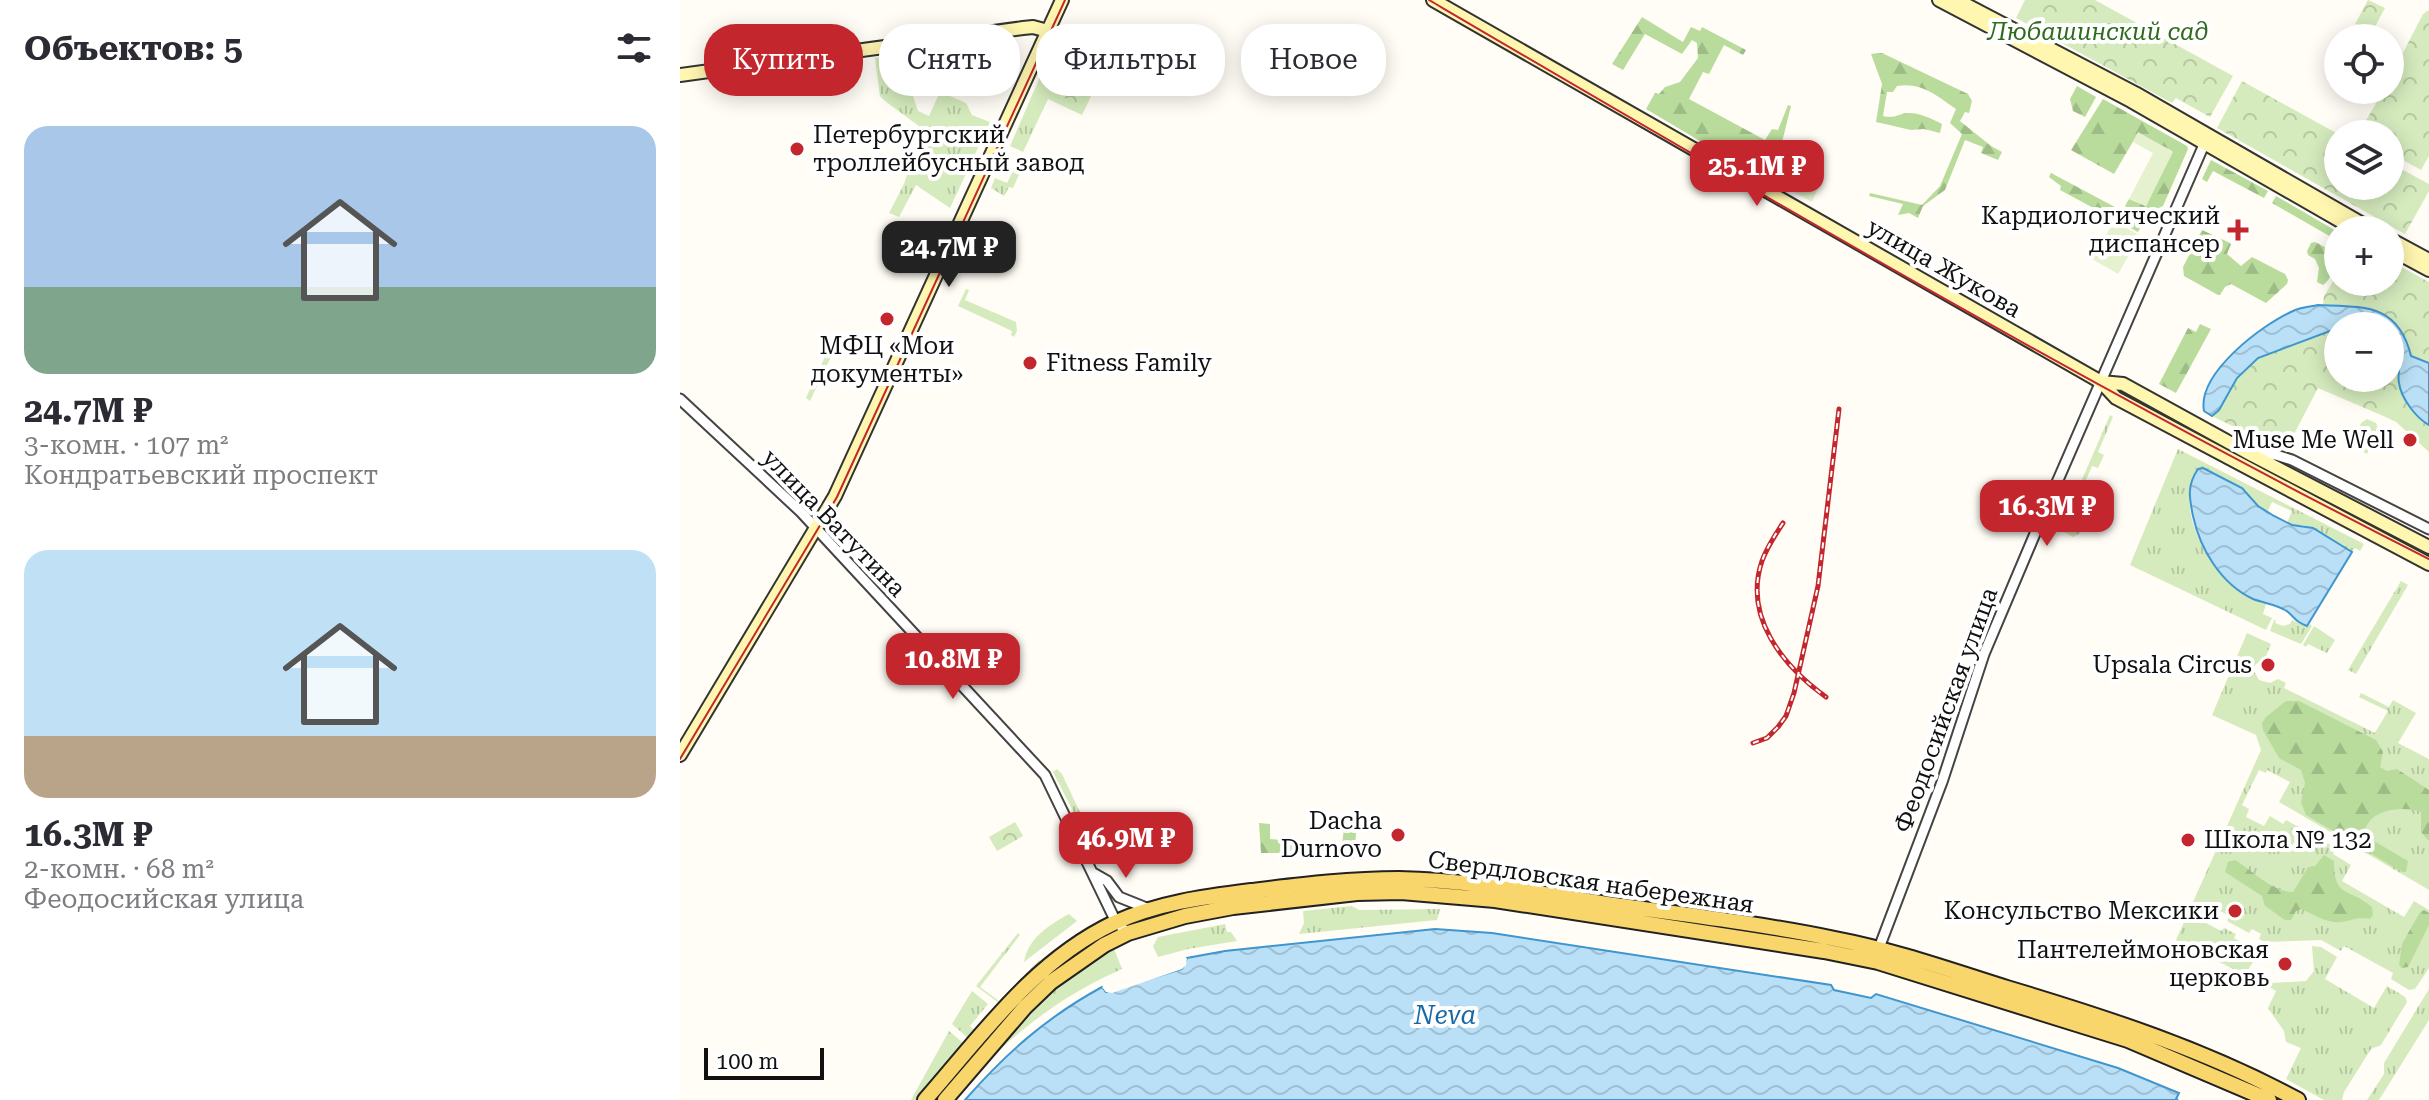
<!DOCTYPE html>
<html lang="ru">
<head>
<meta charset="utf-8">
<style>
  :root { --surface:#fff; --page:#f2f2f3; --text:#2b2b33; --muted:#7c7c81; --accent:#c4262e }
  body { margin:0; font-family:"Roboto Serif",serif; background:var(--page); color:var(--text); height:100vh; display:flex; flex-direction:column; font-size:30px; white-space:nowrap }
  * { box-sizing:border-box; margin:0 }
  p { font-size:26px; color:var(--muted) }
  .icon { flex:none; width:44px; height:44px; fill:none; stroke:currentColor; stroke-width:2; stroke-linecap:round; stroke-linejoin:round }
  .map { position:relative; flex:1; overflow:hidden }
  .drawer { display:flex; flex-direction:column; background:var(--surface); width:680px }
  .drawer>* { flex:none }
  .guide { position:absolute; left:24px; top:24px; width:760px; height:72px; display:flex; gap:16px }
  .controls { position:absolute; left:1644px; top:24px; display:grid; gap:16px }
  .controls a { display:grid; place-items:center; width:80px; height:80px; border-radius:50%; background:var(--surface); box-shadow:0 4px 20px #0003; font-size:40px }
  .scale { position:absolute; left:24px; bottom:20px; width:120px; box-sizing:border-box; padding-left:8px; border:4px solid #111; border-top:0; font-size:22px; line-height:28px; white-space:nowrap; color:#111; -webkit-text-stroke:6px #fff; paint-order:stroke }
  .price { position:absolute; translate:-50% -68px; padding:0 18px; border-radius:16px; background:var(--accent); color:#fff; font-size:26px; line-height:52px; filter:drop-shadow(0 2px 4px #0008) }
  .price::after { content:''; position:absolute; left:50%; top:48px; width:24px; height:18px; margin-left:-12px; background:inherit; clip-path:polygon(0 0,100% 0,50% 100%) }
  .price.active { background:#222; color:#fff }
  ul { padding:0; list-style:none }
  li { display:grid; align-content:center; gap:16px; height:424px; padding:0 24px }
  li span { display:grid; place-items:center; height:248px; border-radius:24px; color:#555 }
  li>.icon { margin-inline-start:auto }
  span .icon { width:144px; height:144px; fill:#fffc; stroke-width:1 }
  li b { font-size:34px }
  h2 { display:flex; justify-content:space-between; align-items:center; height:96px; padding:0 24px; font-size:34px }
  .chip { padding:0 28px; border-radius:32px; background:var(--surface); box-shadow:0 4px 20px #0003; font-size:28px; line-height:72px }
  .chip.active { background:var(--accent); color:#fff }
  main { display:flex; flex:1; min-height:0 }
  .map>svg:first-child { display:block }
  .grass { fill:url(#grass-tufts); fill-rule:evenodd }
  .forest { fill:url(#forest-firs) }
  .park { fill:url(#park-crowns) }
  .pitch { fill:#e6f2cf }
  .water { fill:url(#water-waves); stroke:#3f96cf; stroke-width:2 }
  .pier { fill:#fffdf5 }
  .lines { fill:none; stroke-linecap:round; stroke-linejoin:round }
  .street-casing { stroke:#444; stroke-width:13 }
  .secondary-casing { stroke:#333; stroke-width:16 }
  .primary-casing { stroke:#222; stroke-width:18 }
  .street { stroke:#fff; stroke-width:9 }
  .secondary { stroke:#fff6b0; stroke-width:12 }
  .primary { stroke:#f9d66b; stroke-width:14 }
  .tram { stroke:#c4262e; stroke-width:2 }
  .rail-casing { stroke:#c4262e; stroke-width:5 }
  .rail { stroke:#fff; stroke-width:2; stroke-dasharray:6; stroke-linecap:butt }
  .poi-dot { fill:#c4262e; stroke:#fff; stroke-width:3 }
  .labels { text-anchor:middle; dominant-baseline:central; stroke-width:8; stroke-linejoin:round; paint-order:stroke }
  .park-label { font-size:24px; font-style:italic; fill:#2f6b1f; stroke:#fff }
  .poi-label { font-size:24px; fill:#111; stroke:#fff; text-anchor:end }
  .street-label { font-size:24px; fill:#111; stroke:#fff }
  .water-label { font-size:26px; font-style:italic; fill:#1768a6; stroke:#fff }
</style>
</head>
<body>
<main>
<section class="drawer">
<h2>Объектов: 5<svg class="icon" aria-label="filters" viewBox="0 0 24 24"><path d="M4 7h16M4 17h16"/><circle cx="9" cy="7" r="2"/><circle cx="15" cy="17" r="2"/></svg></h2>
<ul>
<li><span style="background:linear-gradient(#a9c7e8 65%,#7fa58c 0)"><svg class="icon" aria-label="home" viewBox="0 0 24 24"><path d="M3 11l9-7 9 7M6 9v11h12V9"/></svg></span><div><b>24.7M ₽</b><p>3-комн. · 107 m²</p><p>Кондратьевский проспект</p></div></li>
<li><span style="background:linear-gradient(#bfe0f5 75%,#b9a48a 0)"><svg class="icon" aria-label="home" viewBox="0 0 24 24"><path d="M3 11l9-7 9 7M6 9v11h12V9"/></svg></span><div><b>16.3M ₽</b><p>2-комн. · 68 m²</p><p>Феодосийская улица</p></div></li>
</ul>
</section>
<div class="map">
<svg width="1749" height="1100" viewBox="0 0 1749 1100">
  <defs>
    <pattern id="grass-tufts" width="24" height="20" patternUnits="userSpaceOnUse" patternTransform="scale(2)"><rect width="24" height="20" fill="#d5ebbd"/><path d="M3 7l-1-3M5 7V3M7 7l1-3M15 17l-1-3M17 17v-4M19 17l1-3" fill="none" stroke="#b6c8a1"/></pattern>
    <pattern id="forest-firs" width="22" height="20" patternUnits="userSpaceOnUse" patternTransform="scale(2)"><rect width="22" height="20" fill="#b9dc9c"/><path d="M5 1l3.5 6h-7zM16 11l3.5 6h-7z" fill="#9ebc85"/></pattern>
    <pattern id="park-crowns" width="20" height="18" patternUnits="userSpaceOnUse" patternTransform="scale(2)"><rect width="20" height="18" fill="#d5ebbd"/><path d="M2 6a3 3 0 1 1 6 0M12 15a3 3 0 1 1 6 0" fill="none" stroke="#b6c8a1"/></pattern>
    <pattern id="water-waves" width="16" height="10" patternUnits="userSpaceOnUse" patternTransform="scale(2)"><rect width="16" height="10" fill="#b9e0f7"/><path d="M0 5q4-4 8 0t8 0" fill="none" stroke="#9ebfd3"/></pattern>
  </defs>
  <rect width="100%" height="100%" fill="#fffdf5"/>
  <path class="grass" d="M229,54L232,70L226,71L228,82L233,81V96L238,111L249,116L259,94L263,93L286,103L292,115L310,122L270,208L236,185L219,217L209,213L224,184L232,158L247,132L205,101L200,96L195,58ZM255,160L259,161L261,177L255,180L240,169L238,166L241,163Z
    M366,63L382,77L413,92L402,115L368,99L343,152L330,146Z
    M335,167L341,170L333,188L329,187L324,196L311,188L315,178L327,183Z
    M286,289L289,290L285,300L336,322L337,331L334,337L331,335L332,331L278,306Z
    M1430,415L1433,417L1418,452L1424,455L1418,468L1412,466L1392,513L1406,520L1399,534L1393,537L1380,530Z
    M1498,449L1684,544L1680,551L1675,548L1672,552L1624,525H1612L1607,523L1612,511L1592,502L1588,511L1578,506L1562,488L1523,468L1518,469C1497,499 1518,547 1540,573C1552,588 1568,596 1586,604L1583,614L1592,618L1586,630L1450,565Z
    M1721,581L1728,585L1676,674L1668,670Z
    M1594,620H1596L1595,623L1603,626L1610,624L1612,620L1627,627L1630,624L1632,626L1621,644L1590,631Z
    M1634,626L1655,640L1647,653L1628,644L1626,647L1623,645Z
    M1567,633L1591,644L1586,656L1575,665L1574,671L1579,680L1590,683L1598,679L1606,683L1604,688L1695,733L1708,711L1679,697L1681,693L1709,707L1713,700L1736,713L1718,743L1749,759V890L1599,802L1610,782L1587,770L1586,773L1579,770L1562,805L1569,809L1566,817L1584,826L1590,816L1603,824L1606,820L1656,848L1653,854L1671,865L1662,881L1724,917L1734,901L1749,910V968L1735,989L1729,990L1711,979L1713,973L1664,946L1661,951L1641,940L1585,942L1579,939L1581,934L1572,929L1569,933L1547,921L1550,916L1534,908L1526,923L1541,931L1544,928L1556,934L1554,938L1573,949L1576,944L1582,947L1565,975L1496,940L1581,750L1576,735L1532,715Z
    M377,769L382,774L414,842L410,844L373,772Z
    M672,906L679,910L760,909L757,920L619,934L624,923L623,911Z
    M389,914L397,921L344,962C348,938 369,925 389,914Z
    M545,924L547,932H551L557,941L508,949L478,957L473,946L478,937Z
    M338,933L340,935L300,987L319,1001L359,960L361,962L319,1003L296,986Z
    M433,946L442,969C388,993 341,1026 301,1069L298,1067L370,988Z
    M1632,946L1641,947L1657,957L1645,979L1694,1008L1707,986L1725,997L1727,1002L1701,1045L1691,1049L1664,1092L1662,1100H1644L1606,1079L1621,1048L1606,1042L1604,1031L1588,1008L1596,991L1589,987L1591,983L1626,981L1634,971Z
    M1749,989V1020L1699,1100H1687L1704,1074V1063Z
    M292,991L308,1004L290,1026L294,1030L313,1008L315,1010L290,1040L272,1024Z
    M269,1031L282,1042L283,1048L238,1100H231Z"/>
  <path class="forest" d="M962,17L1003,42L1011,27L1020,31L1022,27L1066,50L1063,55L1044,45L1029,74L1023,72L1009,99L1085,140L1092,129L1098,130L1108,105L1111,106L1100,150L1076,166L1072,172L966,109L975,93L979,94L985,87L1000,82L1018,58L1017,43L1012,40L1002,54L965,34L943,70L932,64Z
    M1202,53L1288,94L1292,101L1289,113L1285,112L1280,121L1311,146L1322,152L1318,160L1301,153L1303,147L1285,140L1265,190L1243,206L1238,218L1229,213L1218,215L1223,204L1189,196L1190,193L1242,205L1260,186L1282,134L1270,123L1276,109C1257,96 1242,82 1217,86L1213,92H1207L1203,116C1218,119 1218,113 1229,113C1241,113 1252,119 1262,124L1260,133L1244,129L1231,130L1196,122L1202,84L1191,54Z
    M1397,86L1416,97L1405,117L1393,111L1390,99Z
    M1423,99L1507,146L1508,149L1483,206L1470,212L1467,217L1445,206L1449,199L1466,206L1492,151L1458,133L1434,174L1391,150Z
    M1531,160L1588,191L1584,198L1533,171L1527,182L1522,179Z
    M1371,173L1463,222L1458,232L1380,190L1381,186L1369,177Z
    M1596,196L1658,232V241L1592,203Z
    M1522,230L1548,242L1551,244L1547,254L1561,266L1572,257L1605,274L1608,280L1607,284L1586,303L1551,284L1545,287L1540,295H1538L1504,276L1503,267Z
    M1635,242C1639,244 1644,246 1647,249C1659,259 1653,278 1643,285L1637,282L1639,268L1635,259L1628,255L1627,251L1631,243Z
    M1520,324L1531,329L1496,393L1479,384L1508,328L1516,332Z
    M1606,701H1619L1696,740L1703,752L1700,767L1707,771L1717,769L1749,790V841L1741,832V812C1728,807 1706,808 1694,817C1689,820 1685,829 1682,834L1728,861L1726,872H1722L1626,815L1621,802L1625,783L1621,770L1599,758L1583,730L1582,723L1586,717Z
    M665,820L677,821L674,859L627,853H581L579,823L590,824V839L662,845Z
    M1644,855L1654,861C1654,899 1669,887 1692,907L1693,915L1690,919C1673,917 1676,920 1662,922C1648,924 1634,915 1622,909L1616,911L1611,920H1605L1585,906L1582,896L1545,872L1548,862L1555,860C1572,870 1592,892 1613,892L1628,867L1635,866Z
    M1744,910L1749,913V925L1728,967L1722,968L1719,965L1722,944L1740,912Z"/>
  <path class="park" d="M1345,0H1415L1553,76L1530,117L1496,98L1492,103L1336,18Z
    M1688,0L1705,8L1692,32L1675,24Z
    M1749,10V156L1741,170L1710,153V134H1678L1704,90H1710V78L1743,14Z
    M1562,81L1658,134V186H1710V163L1749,184V191L1725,234L1537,128Z
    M387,83L408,92L402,106L381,96Z
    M1710,261L1749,282V363L1731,356C1719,304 1687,308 1643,305L1644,296L1658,273V282H1710Z
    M1658,328V378H1710V338L1720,360L1719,383L1743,422L1749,425V452L1715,421L1638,388L1612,438L1596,431L1589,444L1532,416L1539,410L1557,378L1578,358Z
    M149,348L154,350L130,401L126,398Z
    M1687,419L1696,423L1698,428L1687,454L1674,447L1681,423Z
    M335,822L343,836L317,851L309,837Z"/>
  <path class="pitch" d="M1458,132L1493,152L1466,206L1449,199L1473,153L1453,142Z
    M1085,163L1141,181L1132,202L1081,174Z
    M1434,221L1460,236L1438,274L1412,259Z"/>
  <path class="water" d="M1638,305C1684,307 1718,303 1731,356L1749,363V425C1736,418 1721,398 1719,383C1717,375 1721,366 1719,357C1716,345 1710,338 1710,326H1703L1690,321L1658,326V328L1578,358L1557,378L1539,410L1532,416L1524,411C1517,373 1583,324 1613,311C1621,307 1630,307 1638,305Z
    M1523,468L1562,488L1578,506L1594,516L1612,525L1633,528L1672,552L1627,626C1615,621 1617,620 1608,612C1600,605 1583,603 1573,599C1541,584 1520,549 1513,516C1509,497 1507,485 1518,469Z
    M755,929L812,933L1151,985L1154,990L1191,998L1196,994L1438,1068L1499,1093L1496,1099L1498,1100H285C326,1053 367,1017 422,987L426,992L502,969L507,958L545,951Z"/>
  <path class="pier" d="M507,958L506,965L502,969L432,993L426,992L422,987L426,985L431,989L500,965L503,959Z"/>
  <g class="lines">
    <defs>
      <path id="street" d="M0,399L121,512L365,775L436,922L448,933
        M1573,455H1596L1612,460L1749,529
        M413,873L427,881L439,897L469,909
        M1199,948L1262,782L1304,654L1368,503L1526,140"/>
      <path id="secondary" d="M753,0L1421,382L1436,398L1749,564
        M1259,0L1451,101L1676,230
        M1277,0L1455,93L1693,230
        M0,75L343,28L353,27L368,31
        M1710,239L1749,260
        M1710,249L1749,270
        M1421,382L1443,384L1572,455L1749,547
        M0,755L155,496L382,0"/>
      <path id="primary" d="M245,1100C302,1035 354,961 434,923C477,903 524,897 571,891C621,885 669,879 719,879C791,880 863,894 934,905C1008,915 1082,924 1155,939C1213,950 1270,970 1327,988C1427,1018 1526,1050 1618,1100
        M265,1100L345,1007L371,982L424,945L448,933L505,916L553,907L677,893L721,892L815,900L1144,951L1198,962L1448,1040L1589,1100"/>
    </defs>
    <use href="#street" class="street-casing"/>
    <use href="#secondary" class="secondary-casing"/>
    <use href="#primary" class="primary-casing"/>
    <use href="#street" class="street"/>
    <use href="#secondary" class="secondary"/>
    <use href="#primary" class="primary"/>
    <path class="tram" d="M749,0C1078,193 1408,387 1749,559
      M0,759L157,497L385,0"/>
    <defs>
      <path id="rail" d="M1103,523C1095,535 1087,547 1082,561C1063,617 1103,666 1146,697
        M1073,743L1087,738L1098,727L1106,716L1114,693L1138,586L1159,409"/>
    </defs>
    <use href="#rail" class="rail-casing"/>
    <use href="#rail" class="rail"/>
  </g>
  <g class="poi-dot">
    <circle cx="117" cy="149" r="8"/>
    <path d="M1554 218h8v8h8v8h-8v8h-8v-8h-8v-8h8z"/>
    <circle cx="207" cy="319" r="8"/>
    <circle cx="350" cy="363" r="8"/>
    <circle cx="1730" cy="440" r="8"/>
    <circle cx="1588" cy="665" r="8"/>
    <circle cx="718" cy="835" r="8"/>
    <circle cx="1508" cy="840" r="8"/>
    <circle cx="1555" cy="911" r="8"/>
    <circle cx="1605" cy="964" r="8"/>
  </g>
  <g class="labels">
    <g class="park-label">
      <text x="1418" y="32">Любашинский сад</text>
    </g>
    <g class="poi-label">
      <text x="133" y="135" text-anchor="start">Петербургский<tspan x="133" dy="28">троллейбусный завод</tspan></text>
      <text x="1540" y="216">Кардиологический<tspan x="1540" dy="28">диспансер</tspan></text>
      <text x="207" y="346" text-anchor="middle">МФЦ «Мои<tspan x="207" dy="28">документы»</tspan></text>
      <text x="366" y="363" text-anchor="start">Fitness Family</text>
      <text x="1714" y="440">Muse Me Well</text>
      <text x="1572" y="665">Upsala Circus</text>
      <text x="702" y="821">Dacha<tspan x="702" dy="28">Durnovo</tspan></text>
      <text x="1524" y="840" text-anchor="start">Школа № 132</text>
      <text x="1539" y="911">Консульство Мексики</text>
      <text x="1589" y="950">Пантелеймоновская<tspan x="1589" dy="28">церковь</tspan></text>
    </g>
    <g class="street-label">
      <text transform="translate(1264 268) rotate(30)">улица Жукова</text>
      <text transform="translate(154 523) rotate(46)">улица Ватутина</text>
      <text transform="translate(1266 710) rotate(-70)">Феодосийская улица</text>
      <text transform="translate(911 882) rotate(8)">Свердловская набережная</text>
    </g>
    <g class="water-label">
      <text x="765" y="1015">Neva</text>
    </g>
  </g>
</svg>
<div class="controls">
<a><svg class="icon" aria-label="locate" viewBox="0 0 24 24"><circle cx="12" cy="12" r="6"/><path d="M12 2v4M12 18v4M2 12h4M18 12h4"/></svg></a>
<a><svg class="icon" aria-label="layers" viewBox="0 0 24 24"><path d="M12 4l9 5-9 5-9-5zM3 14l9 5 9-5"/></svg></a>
<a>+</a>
<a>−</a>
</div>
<div class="scale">100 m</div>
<b class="price" style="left:1077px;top:208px">25.1M ₽</b>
<b class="price active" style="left:269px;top:289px">24.7M ₽</b>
<b class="price" style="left:1367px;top:548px">16.3M ₽</b>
<b class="price" style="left:273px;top:701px">10.8M ₽</b>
<b class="price" style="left:446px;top:880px">46.9M ₽</b>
<div class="guide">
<a class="chip active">Купить</a>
<a class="chip">Снять</a>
<a class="chip">Фильтры</a>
<a class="chip">Новое</a>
</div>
</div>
</main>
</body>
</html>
